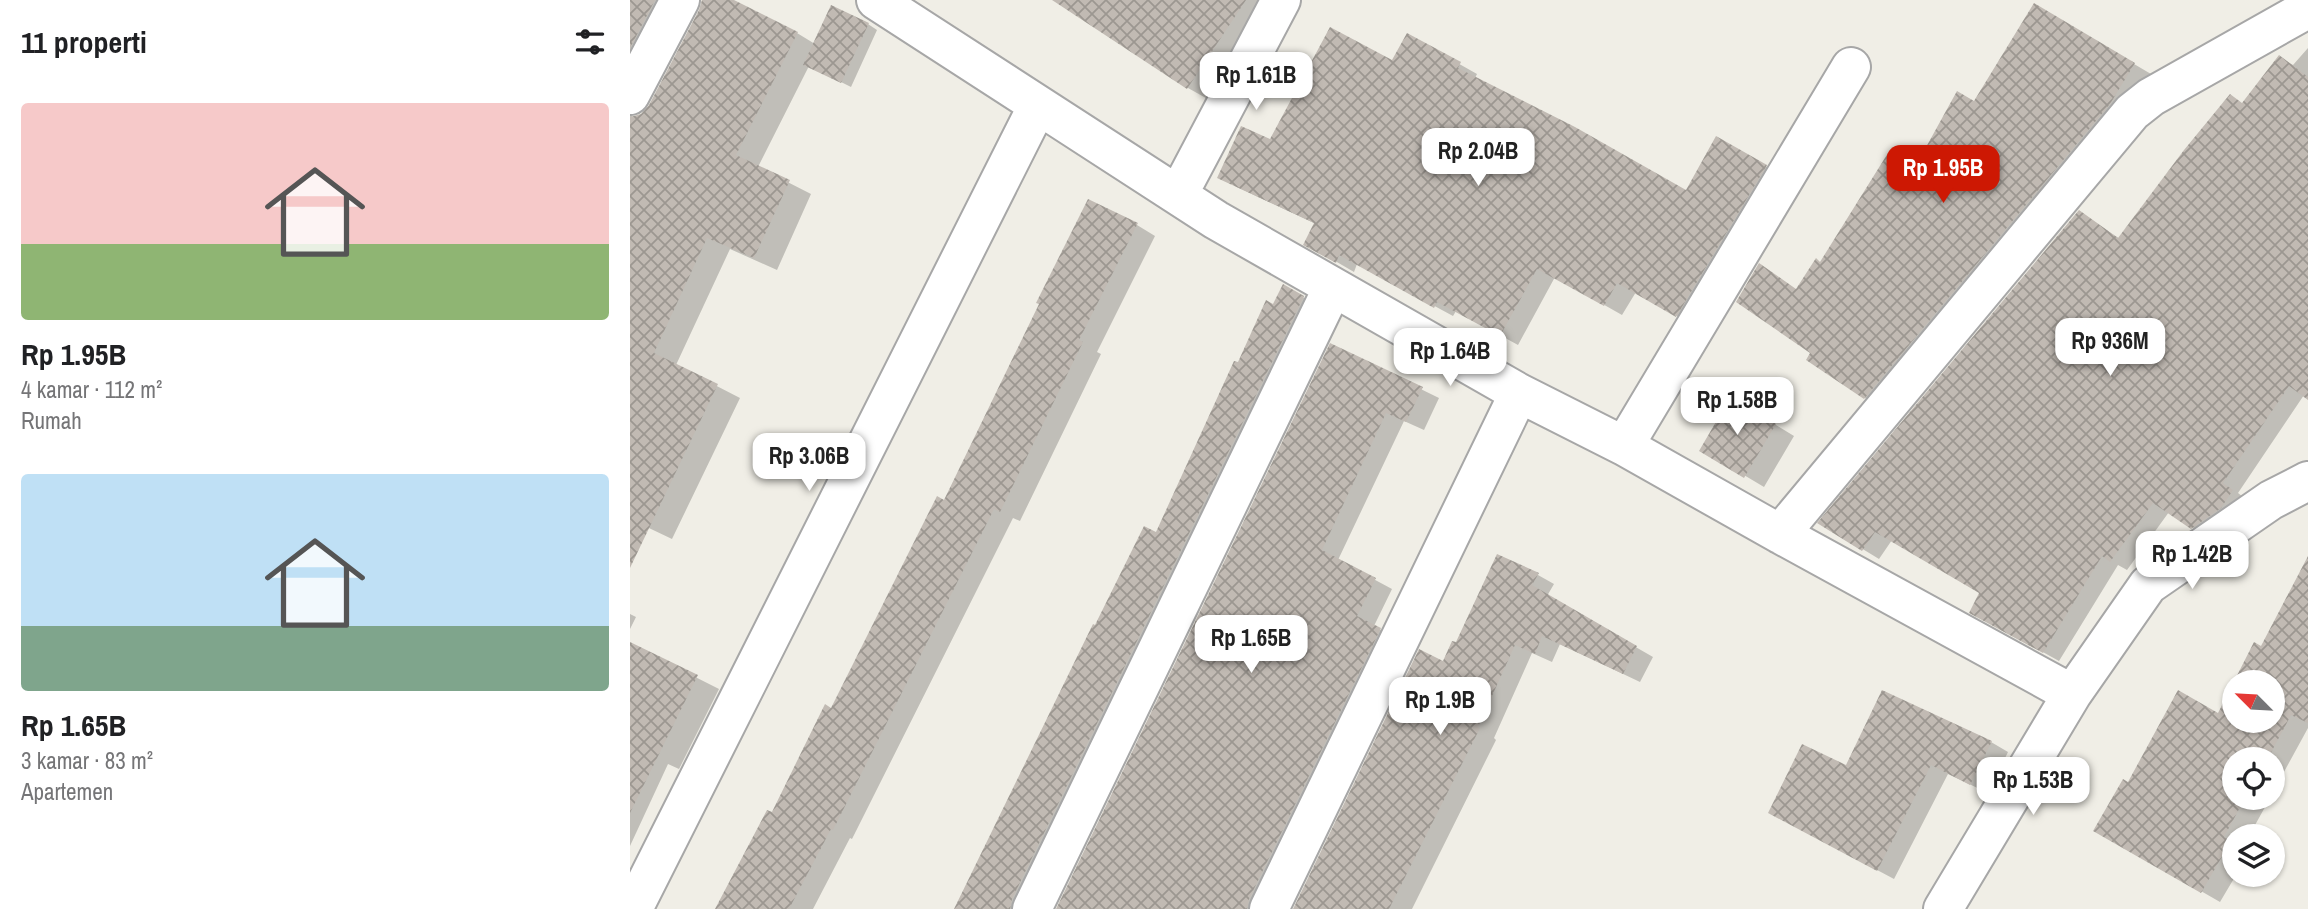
<!DOCTYPE html>
<html lang="id">
<head>
<meta charset="utf-8">
<style>
  :root { --surface:#fff; --page:#f2f2f2; --text:#202124; --muted:#757577; --accent:#cd1803 }
  body { margin:0; font-family:"Archivo Narrow",sans-serif; background:var(--page); color:var(--text); height:100vh; display:flex; flex-direction:column; font-size:26px; white-space:nowrap }
  * { box-sizing:border-box; margin:0 }
  p { font-size:23px; color:var(--muted) }
  .icon { flex:none; width:38px; height:38px; fill:none; stroke:currentColor; stroke-width:2; stroke-linecap:round; stroke-linejoin:round }
  .map { position:relative; flex:1; overflow:hidden }
  .side { display:flex; flex-direction:column; background:var(--surface); width:630px }
  .side>* { flex:none }
  .needle { width:46px; rotate:294deg }
  .controls { position:absolute; left:1592px; top:670px; display:grid; gap:14px }
  .controls a { display:grid; place-items:center; width:63px; height:63px; border-radius:50%; background:var(--surface); box-shadow:0 2px 5px #0004; font-size:35px }
  .price { position:absolute; translate:-50% -60px; padding:0 16px; border-radius:14px; background:#fff; color:#222; font-size:23px; line-height:46px; filter:drop-shadow(0 2px 4px #0008) }
  .price::after { content:''; position:absolute; left:50%; top:42px; width:21px; height:16px; margin-left:-10px; background:inherit; clip-path:polygon(0 0,100% 0,50% 100%) }
  .price.active { background:var(--accent); color:#fff }
  ul { padding:0; list-style:none }
  li { display:grid; align-content:center; gap:14px; height:371px; padding:0 21px }
  li span { display:grid; place-items:center; height:217px; border-radius:7px; color:#555 }
  li>.icon { margin-inline-start:auto }
  span .icon { width:126px; height:126px; fill:#fffc; stroke-width:1 }
  li b { font-size:30px }
  h2 { display:flex; justify-content:space-between; align-items:center; height:84px; padding:0 21px; font-size:30px }
  main { display:flex; flex:1; min-height:0 }
  .map>svg:first-child { display:block }
  .shadow { fill:#0003 }
  .building { fill:url(#building-cross-hatch); fill-rule:evenodd }
  .lines { fill:none; stroke-linecap:round; stroke-linejoin:round }
  .minor-casing { stroke:#a7a7a7; stroke-width:42 }
  .minor { stroke:#fff; stroke-width:38 }
</style>
</head>
<body>
<main>
<section class="side">
<h2>11 properti<svg class="icon" aria-label="filters" viewBox="0 0 24 24"><path d="M4 7h16M4 17h16"/><circle cx="9" cy="7" r="2"/><circle cx="15" cy="17" r="2"/></svg></h2>
<ul>
<li><span style="background:linear-gradient(#f6c9c9 65%,#8fb573 0)"><svg class="icon" aria-label="home" viewBox="0 0 24 24"><path d="M3 11l9-7 9 7M6 9v11h12V9"/></svg></span><div><b>Rp 1.95B</b><p>4 kamar · 112 m²</p><p>Rumah</p></div></li>
<li><span style="background:linear-gradient(#bfe0f5 70%,#7fa58c 0)"><svg class="icon" aria-label="home" viewBox="0 0 24 24"><path d="M3 11l9-7 9 7M6 9v11h12V9"/></svg></span><div><b>Rp 1.65B</b><p>3 kamar · 83 m²</p><p>Apartemen</p></div></li>
</ul>
</section>
<div class="map">
<svg width="1678" height="909" viewBox="0 0 1678 909">
  <defs>
    <pattern id="building-cross-hatch" width="8" height="8" patternUnits="userSpaceOnUse" patternTransform="scale(1.75)"><rect width="8" height="8" fill="#c1bab3"/><path d="M0 0l8 8M0 8l8-8" fill="none" stroke="#9c9791"/></pattern>
  </defs>
  <rect width="100%" height="100%" fill="#f0eee6"/>
  <path class="shadow" d="M0,0H56L0,109L3,118L12,115L21,106L71,11L72,0L167,33L185,44L238,24L247,30L221,87L179,66L128,167L181,194L147,270L100,249L46,365L110,398L42,539L0,519Z
    M464,0H651L583,102L558,88Z
    M1404,5L1521,74L1497,114L1252,408L1235,398L1167,290L1285,171L1345,103Z
    M778,35L847,74L845,78L1056,192L1087,138L1153,176L1064,326L1006,292L992,315L925,277L888,345L826,311L823,316L727,264L724,272L676,244L686,224L607,187L641,141L762,63Z
    M1678,48V397L1674,395L1608,493L1618,501L1578,537L1539,512L1497,570L1488,565L1429,661L1341,612L1352,593L1262,540L1249,559L1190,523L1449,212L1490,239L1613,104L1649,57L1663,65Z
    M507,225L525,236L467,352L471,354L390,521L383,518L222,839L220,838L183,909H87L202,710L315,502Z
    M654,286L690,307L399,909H326L466,627L527,535L609,365Z
    M701,345L809,398L794,430L774,421L708,560L762,589L744,626L767,639L636,909H428Z
    M1120,409L1164,436L1134,487L1072,450Z
    M1678,560V728L1643,792V760H1605V798H1640L1619,836H1605L1606,875L1590,902L1465,830L1498,784L1589,715L1605,721H1643V682H1606L1625,645L1632,648Z
    M908,575L924,584L917,596L1023,657L1010,682L930,644L922,662L902,653L864,738L866,740L782,909H665L827,645Z
    M0,614L6,617L0,629Z
    M0,644L89,689L49,769L38,764L0,846Z
    M1361,742L1378,752L1358,793L1318,774L1264,879L1157,822L1217,767Z"/>
  <path class="building" d="M0,0H25L0,48Z
    M72,0H104L168,32L106,155L160,180L124,258L77,238L24,353L88,384L0,568V117L11,114L19,105L69,10Z
    M422,0H616L557,89Z
    M1404,3L1505,63L1480,104L1234,399L1176,360L1180,353L1106,302L1129,263L1166,289L1186,258L1190,262L1258,153L1284,169L1327,91L1344,101Z
    M201,5L239,23L211,83L173,65Z
    M700,27L762,60L777,33L831,62L828,68L945,127L1056,190L1086,136L1137,165L1046,317L987,283L974,306L907,269L870,336L807,302L804,308L709,255L706,263L673,245L684,223L587,178L611,126L640,139Z
    M1649,55L1678,77V400L1659,386L1593,483L1603,490L1591,508L1561,529L1523,503L1480,562L1472,556L1413,653L1339,613L1349,593L1245,532L1232,551L1187,523L1449,210L1488,238L1554,150L1600,94L1612,103Z
    M458,199L508,223L449,340L453,342L370,512L364,509L203,830L201,829L159,909H85L137,810L142,812L195,704L201,708L307,496L314,500L409,304L406,303Z
    M653,284L674,296L382,899L380,909H324L463,624L465,625L514,526L526,532L604,361L608,362L636,300L643,304Z
    M700,343L793,387L776,422L756,413L692,550L746,578L727,616L751,628L619,899L617,909H426Z
    M1101,396L1146,424L1114,478L1069,451Z
    M867,554L909,573L902,585L1007,646L993,674L912,636L905,654L885,645L848,727L850,728L759,909H663L789,649L813,661L822,641L826,642Z
    M1678,556V723L1661,715L1637,760H1605V798H1615L1594,837L1601,841L1571,893L1463,831L1493,779L1498,782L1548,690L1588,713L1624,642L1631,646ZM1605,682H1643V721H1605Z
    M0,642L68,675L0,813Z
    M1252,690L1362,741L1340,785L1301,765L1247,871L1138,813L1172,744L1216,765Z"/>
  <g class="lines">
    <defs>
      <path id="minor" d="M246,0L586,220L889,393L994,446L1150,534L1442,694
        M0,95L50,0
        M548,195L651,0
        M994,446L1221,67
        M1150,534L1502,112L1521,97L1672,12L1678,5
        M3,909L408,105
        M402,909L703,287
        M639,909L889,393
        M1313,909L1442,694L1518,585L1641,500L1678,481"/>
    </defs>
    <use href="#minor" class="minor-casing"/>
    <use href="#minor" class="minor"/>
  </g>
</svg>
<div class="controls">
<a><svg class="needle" viewBox="-14 -14 28 28"><path d="M0-13l5 13h-10z" fill="#e53935"/><path d="M0 13l5-13h-10z" fill="#757577"/></svg></a>
<a><svg class="icon" aria-label="locate" viewBox="0 0 24 24"><circle cx="12" cy="12" r="6"/><path d="M12 2v4M12 18v4M2 12h4M18 12h4"/></svg></a>
<a><svg class="icon" aria-label="layers" viewBox="0 0 24 24"><path d="M12 4l9 5-9 5-9-5zM3 14l9 5 9-5"/></svg></a>
</div>
<b class="price" style="left:626px;top:112px">Rp 1.61B</b>
<b class="price" style="left:848px;top:188px">Rp 2.04B</b>
<b class="price active" style="left:1313px;top:205px">Rp 1.95B</b>
<b class="price" style="left:1480px;top:378px">Rp 936M</b>
<b class="price" style="left:820px;top:388px">Rp 1.64B</b>
<b class="price" style="left:1107px;top:437px">Rp 1.58B</b>
<b class="price" style="left:179px;top:493px">Rp 3.06B</b>
<b class="price" style="left:1562px;top:591px">Rp 1.42B</b>
<b class="price" style="left:621px;top:675px">Rp 1.65B</b>
<b class="price" style="left:810px;top:737px">Rp 1.9B</b>
<b class="price" style="left:1403px;top:817px">Rp 1.53B</b>
</div>
</main>
</body>
</html>
